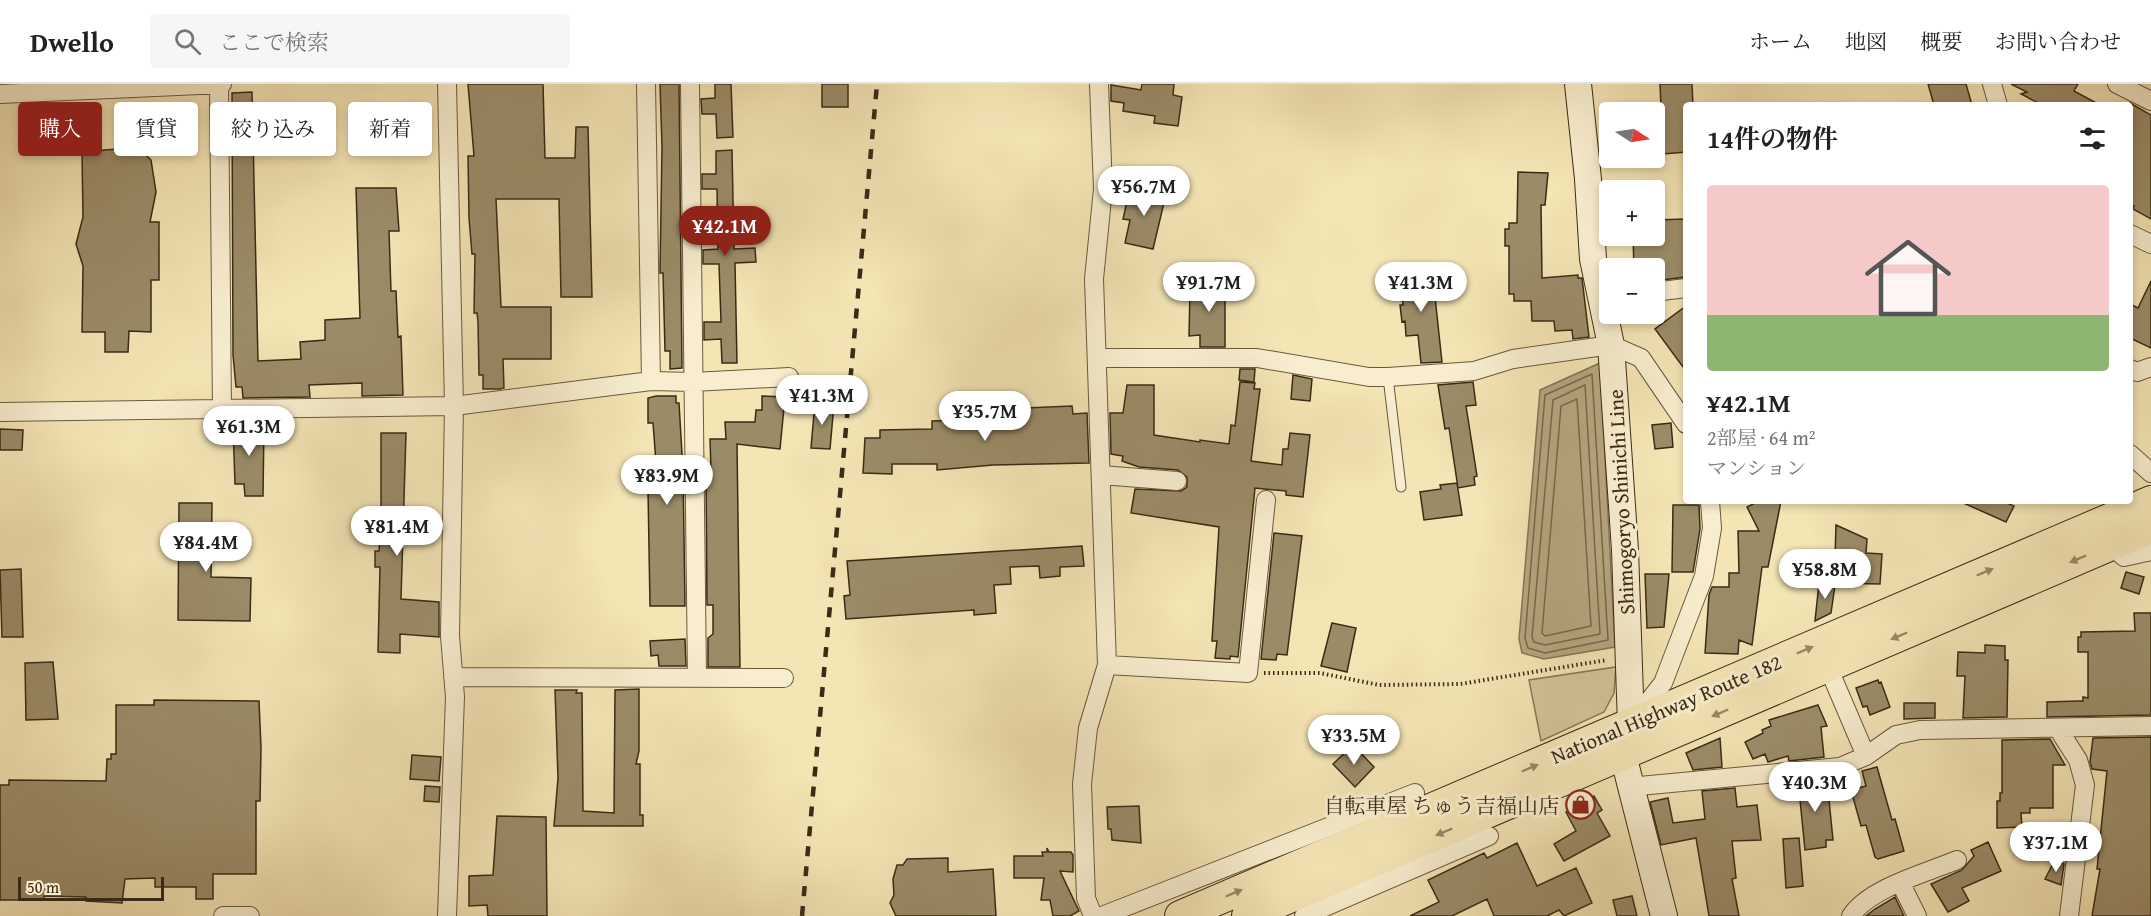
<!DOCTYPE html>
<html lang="ja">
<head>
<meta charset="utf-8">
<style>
  :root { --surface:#fff; --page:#f6f6f6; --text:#222; --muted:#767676; --line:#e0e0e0; --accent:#8f2418 }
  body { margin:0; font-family:"Gentium Book Plus","Noto Serif JP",serif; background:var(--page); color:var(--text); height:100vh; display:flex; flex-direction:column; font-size:22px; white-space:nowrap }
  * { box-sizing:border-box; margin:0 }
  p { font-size:20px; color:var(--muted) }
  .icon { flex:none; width:33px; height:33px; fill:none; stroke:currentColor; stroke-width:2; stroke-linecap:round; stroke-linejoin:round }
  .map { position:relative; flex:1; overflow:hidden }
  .sheet { position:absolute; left:1683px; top:18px; width:450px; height:402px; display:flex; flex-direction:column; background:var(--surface); border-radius:6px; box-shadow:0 3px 9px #0003 }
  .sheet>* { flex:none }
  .hud { position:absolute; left:18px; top:18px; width:570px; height:54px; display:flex; gap:12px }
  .needle { width:39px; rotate:102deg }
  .fabs { position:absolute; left:1599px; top:18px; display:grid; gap:12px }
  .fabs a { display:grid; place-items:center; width:66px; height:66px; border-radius:6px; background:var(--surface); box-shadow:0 3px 9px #0003; font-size:30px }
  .scale { position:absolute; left:18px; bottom:15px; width:146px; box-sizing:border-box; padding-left:6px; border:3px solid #3a2b15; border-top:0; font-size:16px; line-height:21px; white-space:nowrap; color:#3a2b15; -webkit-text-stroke:4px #f8eecf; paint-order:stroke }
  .price { position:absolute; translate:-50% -51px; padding:0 14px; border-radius:21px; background:#fff; color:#222; font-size:20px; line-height:39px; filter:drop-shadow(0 2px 3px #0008) }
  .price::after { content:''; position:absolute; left:50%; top:36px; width:18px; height:14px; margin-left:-9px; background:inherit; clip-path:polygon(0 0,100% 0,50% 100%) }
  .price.current { background:var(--accent); color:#fff }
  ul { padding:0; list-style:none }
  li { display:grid; align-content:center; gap:12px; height:318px; padding:0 24px }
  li+li { border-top:2px solid var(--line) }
  li span { display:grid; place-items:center; height:186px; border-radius:6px; color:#555 }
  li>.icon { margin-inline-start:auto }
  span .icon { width:108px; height:108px; fill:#fffc; stroke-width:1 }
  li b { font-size:26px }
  h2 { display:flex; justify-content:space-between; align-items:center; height:72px; padding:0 24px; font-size:26px }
  .pill { padding:0 21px; border-radius:6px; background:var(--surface); box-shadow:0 3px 9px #0003; font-size:21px; line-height:54px }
  .pill.current { background:var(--accent); color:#fff }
  header { display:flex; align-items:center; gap:36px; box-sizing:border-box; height:84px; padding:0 30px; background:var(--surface); border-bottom:2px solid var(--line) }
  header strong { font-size:28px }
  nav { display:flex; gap:33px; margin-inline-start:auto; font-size:21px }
  .search { width:420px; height:54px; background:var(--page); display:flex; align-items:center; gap:15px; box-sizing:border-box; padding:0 21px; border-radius:6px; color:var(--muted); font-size:22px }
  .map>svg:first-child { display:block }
  .green { fill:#d4c59a; stroke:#877858; stroke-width:1.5 }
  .water { fill:#b5a67f; stroke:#847555; stroke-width:1.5 }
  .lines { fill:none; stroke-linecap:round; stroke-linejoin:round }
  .shore { stroke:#78684a; stroke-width:1.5 }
  .building { fill:#9b8c68; stroke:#3a2b15; stroke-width:1.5 }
  .service-casing { stroke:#685a3d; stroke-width:11 }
  .minor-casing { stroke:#685a3d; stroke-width:20 }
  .secondary-casing { stroke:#3a2b15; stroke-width:28 }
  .trunk-casing { stroke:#3a2b15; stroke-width:32 }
  .path { stroke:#3a2b15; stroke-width:4; stroke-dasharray:1.5 3; stroke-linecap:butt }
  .service { stroke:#f8eecf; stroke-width:9 }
  .minor { stroke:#f8eecf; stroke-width:18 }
  .secondary { stroke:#f8eecf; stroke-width:26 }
  .trunk { stroke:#f4e5b5; stroke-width:30 }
  .rail { stroke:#3a2b15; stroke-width:4.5; stroke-dasharray:10 10; stroke-linecap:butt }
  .oneway { fill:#978865 }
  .labels { text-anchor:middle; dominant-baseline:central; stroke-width:6; stroke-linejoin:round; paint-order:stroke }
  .street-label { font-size:21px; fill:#3a2b15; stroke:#f8eecf }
  .poi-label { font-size:21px; fill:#3a2b15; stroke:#f8eecf; text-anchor:end }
</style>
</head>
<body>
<header>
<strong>Dwello</strong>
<div class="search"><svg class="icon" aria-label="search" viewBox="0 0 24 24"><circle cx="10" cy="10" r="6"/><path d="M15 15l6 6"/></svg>ここで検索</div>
<nav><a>ホーム</a><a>地図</a><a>概要</a><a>お問い合わせ</a></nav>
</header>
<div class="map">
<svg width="2151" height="832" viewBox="0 0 2151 832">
  <rect width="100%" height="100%" fill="#f4e5b5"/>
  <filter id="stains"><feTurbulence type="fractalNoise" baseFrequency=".00333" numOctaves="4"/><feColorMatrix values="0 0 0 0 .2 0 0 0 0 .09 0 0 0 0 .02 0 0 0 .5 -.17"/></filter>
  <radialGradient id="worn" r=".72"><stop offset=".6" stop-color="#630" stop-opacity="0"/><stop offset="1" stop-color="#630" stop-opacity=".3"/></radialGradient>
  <path class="green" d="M1616,583L1614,609L1604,628L1541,657L1529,596Z"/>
  <path class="water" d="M1600,279L1615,563L1544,575L1522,569L1519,555L1540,306Z"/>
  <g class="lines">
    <path class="shore" d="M1592,290L1608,556L1545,569L1528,564L1525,554L1545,311Z
      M1585,301L1600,550L1545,561L1534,558L1532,553L1553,316Z
      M1577,315L1591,542L1545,552L1542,549L1561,322Z"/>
  </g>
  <path class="building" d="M468,0H543L545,74H575L576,43H588L592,213H561L559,115H496L501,223H551V275H503L504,304L500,305H483V291H479L478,238L477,229H474L475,170H472L469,134L468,72H474Z
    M660,0H679L682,284L670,285V267H665L663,189H660L662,63Z
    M715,0H731L733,53L717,54L716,30H702L701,15L715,14Z
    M822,0H848V23H822Z
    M1142,0H1174L1173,11L1182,13L1178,42L1154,39L1155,32L1123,27L1124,19L1111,17V1L1141,6Z
    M1660,0H1692L1693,21H1686V68L1663,70Z
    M1928,0H1966L1972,21H1934Z
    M2011,0H2078L2074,7L2100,21H2042L2021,10L2027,8Z
    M252,8L258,277L301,275L300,258L325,256V236L360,234L356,104H396L399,147H389L391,207H396L398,253L401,252L403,311L362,312V299L309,301L310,313L243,314L242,303H236L233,271L232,9Z
    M2130,19L2151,31V135L2133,125L2134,122L2130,119Z
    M127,53L151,76L156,108L150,138H159V196H151V248L129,247L128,268H105V248H82L83,182L76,160L83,133L82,68L117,65Z
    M732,66L734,165L755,164L756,178L735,179L737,279H722L721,255L704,256V238H721L719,180H703V166L718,165L717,105H702V90H716V67Z
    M1518,88L1548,89L1545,121H1541L1542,194L1578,191V194H1582L1589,253L1573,255L1572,246L1555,247L1554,237H1532L1531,217H1514V210H1509V162H1505V145H1509V139H1517Z
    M1137,103L1166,110L1153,165L1125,159L1130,136L1123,135L1127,117L1133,119Z
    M1686,135V193L1654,197V184H1634L1633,152H1654V136Z
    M1432,185L1442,278L1421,279L1418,251L1406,252L1405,237L1402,238L1400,221H1403L1400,189Z
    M1210,194H1225V263H1200V251L1189,252L1190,207H1194V201H1210Z
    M2151,197V264L2130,254V220L2138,224Z
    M1686,222V287L1655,245Z
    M1240,285H1255L1254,298L1239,296Z
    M1293,291L1312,295L1310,317L1291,315Z
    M1240,298L1255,299L1254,305H1260L1251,377L1282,381L1283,365H1288L1290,349L1310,351L1303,413L1286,411V407L1255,404L1238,573L1230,572V575L1215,574L1217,557H1212L1219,443L1131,429L1135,405L1181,407L1187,403V393L1178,386L1139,383L1122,377L1123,372L1111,370L1110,329H1123L1127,301H1154V351L1200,358V356L1229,360L1231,341L1235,342Z
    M1473,298L1476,321L1466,322L1477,392L1474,393L1475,401L1458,404L1449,344L1445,345L1438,301Z
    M656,312H676V319H679L683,387L685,522H650L648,406H653L651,379L656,378L653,339H648V314Z
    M762,312L785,313L780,365L737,360L740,583H708V554L713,550V521H707L706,386H711L710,355H726L725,338H755L756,326H762Z
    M815,318L834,320L830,365L811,364Z
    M1072,322L1073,330L1087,329L1089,379L993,381L937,386V380H892V390L863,389L865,354H880V346L932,345V337L975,336V326H992V336L1026,335L1025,324Z
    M243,336H258V342H264L263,412H245L244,400H235L233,341L243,342Z
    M1671,339L1673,363L1655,365L1652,341Z
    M0,345L23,346L22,366H0Z
    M381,349H406L401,515L439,518V553L400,550V569L378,568L380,483H375V467H379L381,439Z
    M1457,399L1462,431L1424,436L1420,408L1441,405L1440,401Z
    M1759,417H1781L1768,483H1762L1752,561L1739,556L1738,570L1705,569L1709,511L1712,503H1729V489H1739L1738,447H1759L1747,423Z
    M1959,417H2003L2014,422L2006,438Z
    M179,419H212L211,493L251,494L250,537L178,536Z
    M1673,421H1699L1700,445L1693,488H1672Z
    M1836,441L1867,455L1866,469L1882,470L1880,500L1828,499L1829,474H1835Z
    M1274,449L1302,452L1287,571L1277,570L1276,576L1261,575Z
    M1082,462L1084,482L1060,483V492L1040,494L1039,482L1010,483L1011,500L994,501L996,529L974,531V526L846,535L844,512L850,511L847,477Z
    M21,485L23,553H2L0,486Z
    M2126,488L2144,493L2139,510L2121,504Z
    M1645,490H1669L1664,543L1647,544Z
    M1819,499L1835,501L1831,529L1815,537Z
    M2134,529H2151V631L2047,633V618L2079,617H2083V613L2088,614V568H2078V553H2081V548L2135,547Z
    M1332,539L1356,544L1347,588L1321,582Z
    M685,555L686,582H659L658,571L651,572L650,557Z
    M1985,561L2005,562V576H2008L2007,633L1963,634L1965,592H1957L1958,568L1985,569Z
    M53,578L58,635L26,636L25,579Z
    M1878,596L1879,599L1881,598L1890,623L1870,631L1867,622L1863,623L1856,604Z
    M639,605V667L636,680H640V731H643V742H554L558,694L555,606H577L576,609H582L583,727L614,729L615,606Z
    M154,616L259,617L261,664L260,717H256V790H213V815H196V803H155V794L125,795L122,819L86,817V813L44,812V816H0V701H9V696L106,697L107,675H111V670H116V621H154Z
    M1904,619H1935V634L1904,635Z
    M1818,621L1827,642L1821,643L1824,673L1789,677L1788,672L1768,678L1765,670L1753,675L1745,658L1763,649L1762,646L1771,642L1769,636Z
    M2151,653V832H2092L2100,785H2097L2107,687L2092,685L2090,678L2093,654Z
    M1720,654L1722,683L1693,686L1686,669Z
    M2050,655L2065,681H2053V724H2030V729H2021L2022,743L1997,744V717H2000V709H2002V656Z
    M1353,661L1374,683L1355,703L1333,680Z
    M412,671L441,673L439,697L410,695Z
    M1877,683L1892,736L1895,735L1904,767L1878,775L1875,773L1866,741L1861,742L1851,706L1866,702L1862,687Z
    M1827,696L1833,756H1826V763L1805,766L1799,706L1792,707L1791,699Z
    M425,702L440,703L439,718L424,717Z
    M1735,704L1737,723L1757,721L1761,756L1732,757L1736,794L1732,795L1739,832H1709L1696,754L1661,761L1650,718L1668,714L1673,739L1705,735L1702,707Z
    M1594,712L1602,726L1597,729L1610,752L1564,777L1554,760L1576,747L1566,728Z
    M1139,722L1141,759L1112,756L1111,745H1108L1107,723Z
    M497,732L546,733L547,832H488L487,821L469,822V792L493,791Z
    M1799,754L1803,802L1786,804L1783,755Z
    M1988,758L2001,787L1962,804L1969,817L1948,828L1931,800L1962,786L1974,772L1971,766Z
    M1517,759L1537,802L1576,784L1592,819L1564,832L1559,826L1547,832H1494L1487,815L1452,832H1410L1439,818L1428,796L1484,769L1487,774Z
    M1047,764L1049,768H1071L1073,771V788L1060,787L1079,827L1070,832H1053L1050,816H1041L1044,794H1014V772H1043L1042,768H1047Z
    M948,774V788L993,785L996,832H896L890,819L894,811L893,795L897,781H903L907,775Z
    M2055,776L2064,780L2061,801L2045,795Z
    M1632,812L1637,832H1617L1613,816Z
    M1895,813L1904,832H1866L1875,825Z"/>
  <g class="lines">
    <defs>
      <path id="service" d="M1388,293L1401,403"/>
      <path id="minor" d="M219,0L222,327
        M447,0L454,322L450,552L455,613L447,832
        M646,0L651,297
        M690,0L697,594
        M1992,0L1998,21
        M2117,0L2151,17
        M0,10L222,0
        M2130,150L2151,160
        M1654,208L1686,204
        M1097,274H1257L1369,293H1388L1474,287L1513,275L1611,261L1641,274L1686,340
        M2130,285L2137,288L2151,283
        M0,328L454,322L651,297L693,298L789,293
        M2130,370L2151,389
        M1101,391L1177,397
        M2107,458L2124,473L2151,467
        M1107,581L1248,589L1266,416
        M1828,583L1866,672
        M453,593L784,594
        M1637,632L1663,599L1704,492L1712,444L1710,417
        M2062,645V651L2078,676L2085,701L2069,832
        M1629,703L1840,683L1866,672L1896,651L1920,646L2151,642
        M1901,800L1917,832
        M223,832H250
        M1093,832L1086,814L1082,700L1088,644L1107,581L1094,195L1103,105L1099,0
        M1102,832L1415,709
        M1304,832L1489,752
        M1851,832C1869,804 1926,789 1957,776"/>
      <path id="secondary" d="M1578,0L1588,95L1593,175L1611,261L1625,466L1631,641L1623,671L1664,832"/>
      <path id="trunk" d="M1180,832L2151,417
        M1247,832L2151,444"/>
    </defs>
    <use href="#service" class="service-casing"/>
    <use href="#minor" class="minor-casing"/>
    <use href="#secondary" class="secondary-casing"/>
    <use href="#trunk" class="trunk-casing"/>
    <path class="path" d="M1264,589H1320L1379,601L1460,600L1607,576"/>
    <use href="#service" class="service"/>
    <use href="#minor" class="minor"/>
    <use href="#secondary" class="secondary"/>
    <use href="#trunk" class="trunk"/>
    <path class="rail" d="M802,832L877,0"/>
  </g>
  <defs><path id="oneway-solid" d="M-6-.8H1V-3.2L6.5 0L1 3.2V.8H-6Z" transform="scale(1.5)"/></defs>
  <g class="oneway">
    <use href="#oneway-solid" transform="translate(2078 475) rotate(157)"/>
    <use href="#oneway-solid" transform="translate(1985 488) rotate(-23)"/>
    <use href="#oneway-solid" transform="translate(1899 552) rotate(157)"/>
    <use href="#oneway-solid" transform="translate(1805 566) rotate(-23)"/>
    <use href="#oneway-solid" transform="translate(1720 629) rotate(157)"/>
    <use href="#oneway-solid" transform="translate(1530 684) rotate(-23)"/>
    <use href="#oneway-solid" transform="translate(1444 748) rotate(157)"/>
    <use href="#oneway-solid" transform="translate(1234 809) rotate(-23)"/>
  </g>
  <defs>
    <symbol id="shop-ring" viewBox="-11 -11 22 22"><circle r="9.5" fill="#f8eecf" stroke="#8f2418" stroke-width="1.5"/><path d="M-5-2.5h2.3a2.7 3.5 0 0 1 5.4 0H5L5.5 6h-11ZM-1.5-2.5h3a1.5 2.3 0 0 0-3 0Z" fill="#8f2418"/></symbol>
  </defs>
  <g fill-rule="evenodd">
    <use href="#shop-ring" x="1564" y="704" width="33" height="33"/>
  </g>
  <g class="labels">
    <g class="street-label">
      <text transform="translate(1621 418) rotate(-93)">Shimogoryo Shinichi Line</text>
      <text transform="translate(1666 625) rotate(-23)">National Highway Route 182</text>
    </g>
    <g class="poi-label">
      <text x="1559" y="721">自転車屋 ちゅう吉福山店</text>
    </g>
  </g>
  <rect width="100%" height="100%" filter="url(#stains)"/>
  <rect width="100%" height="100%" fill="url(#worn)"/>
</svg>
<div class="fabs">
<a><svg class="needle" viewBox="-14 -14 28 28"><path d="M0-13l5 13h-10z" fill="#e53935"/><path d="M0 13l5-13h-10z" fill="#767676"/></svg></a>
<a>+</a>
<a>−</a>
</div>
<div class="scale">50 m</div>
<b class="price" style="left:1144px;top:133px">¥56.7M</b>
<b class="price current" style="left:725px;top:173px">¥42.1M</b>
<b class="price" style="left:1209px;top:229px">¥91.7M</b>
<b class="price" style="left:1421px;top:229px">¥41.3M</b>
<b class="price" style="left:822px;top:342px">¥41.3M</b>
<b class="price" style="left:985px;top:358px">¥35.7M</b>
<b class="price" style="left:249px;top:373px">¥61.3M</b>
<b class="price" style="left:667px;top:422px">¥83.9M</b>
<b class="price" style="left:397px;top:473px">¥81.4M</b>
<b class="price" style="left:206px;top:489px">¥84.4M</b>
<b class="price" style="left:1825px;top:516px">¥58.8M</b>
<b class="price" style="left:1354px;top:682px">¥33.5M</b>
<b class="price" style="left:1815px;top:729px">¥40.3M</b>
<b class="price" style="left:2056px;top:789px">¥37.1M</b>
<div class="hud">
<a class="pill current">購入</a>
<a class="pill">賃貸</a>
<a class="pill">絞り込み</a>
<a class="pill">新着</a>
</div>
<section class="sheet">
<h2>14件の物件<svg class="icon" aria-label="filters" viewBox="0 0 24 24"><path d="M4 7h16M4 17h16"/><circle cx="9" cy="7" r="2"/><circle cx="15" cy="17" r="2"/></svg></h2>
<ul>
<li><span style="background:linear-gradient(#f6c9c9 70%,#8fb573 0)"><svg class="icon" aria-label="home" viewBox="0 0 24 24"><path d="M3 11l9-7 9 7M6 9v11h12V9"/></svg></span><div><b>¥42.1M</b><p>2部屋 · 64 m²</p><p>マンション</p></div></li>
</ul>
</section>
</div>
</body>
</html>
